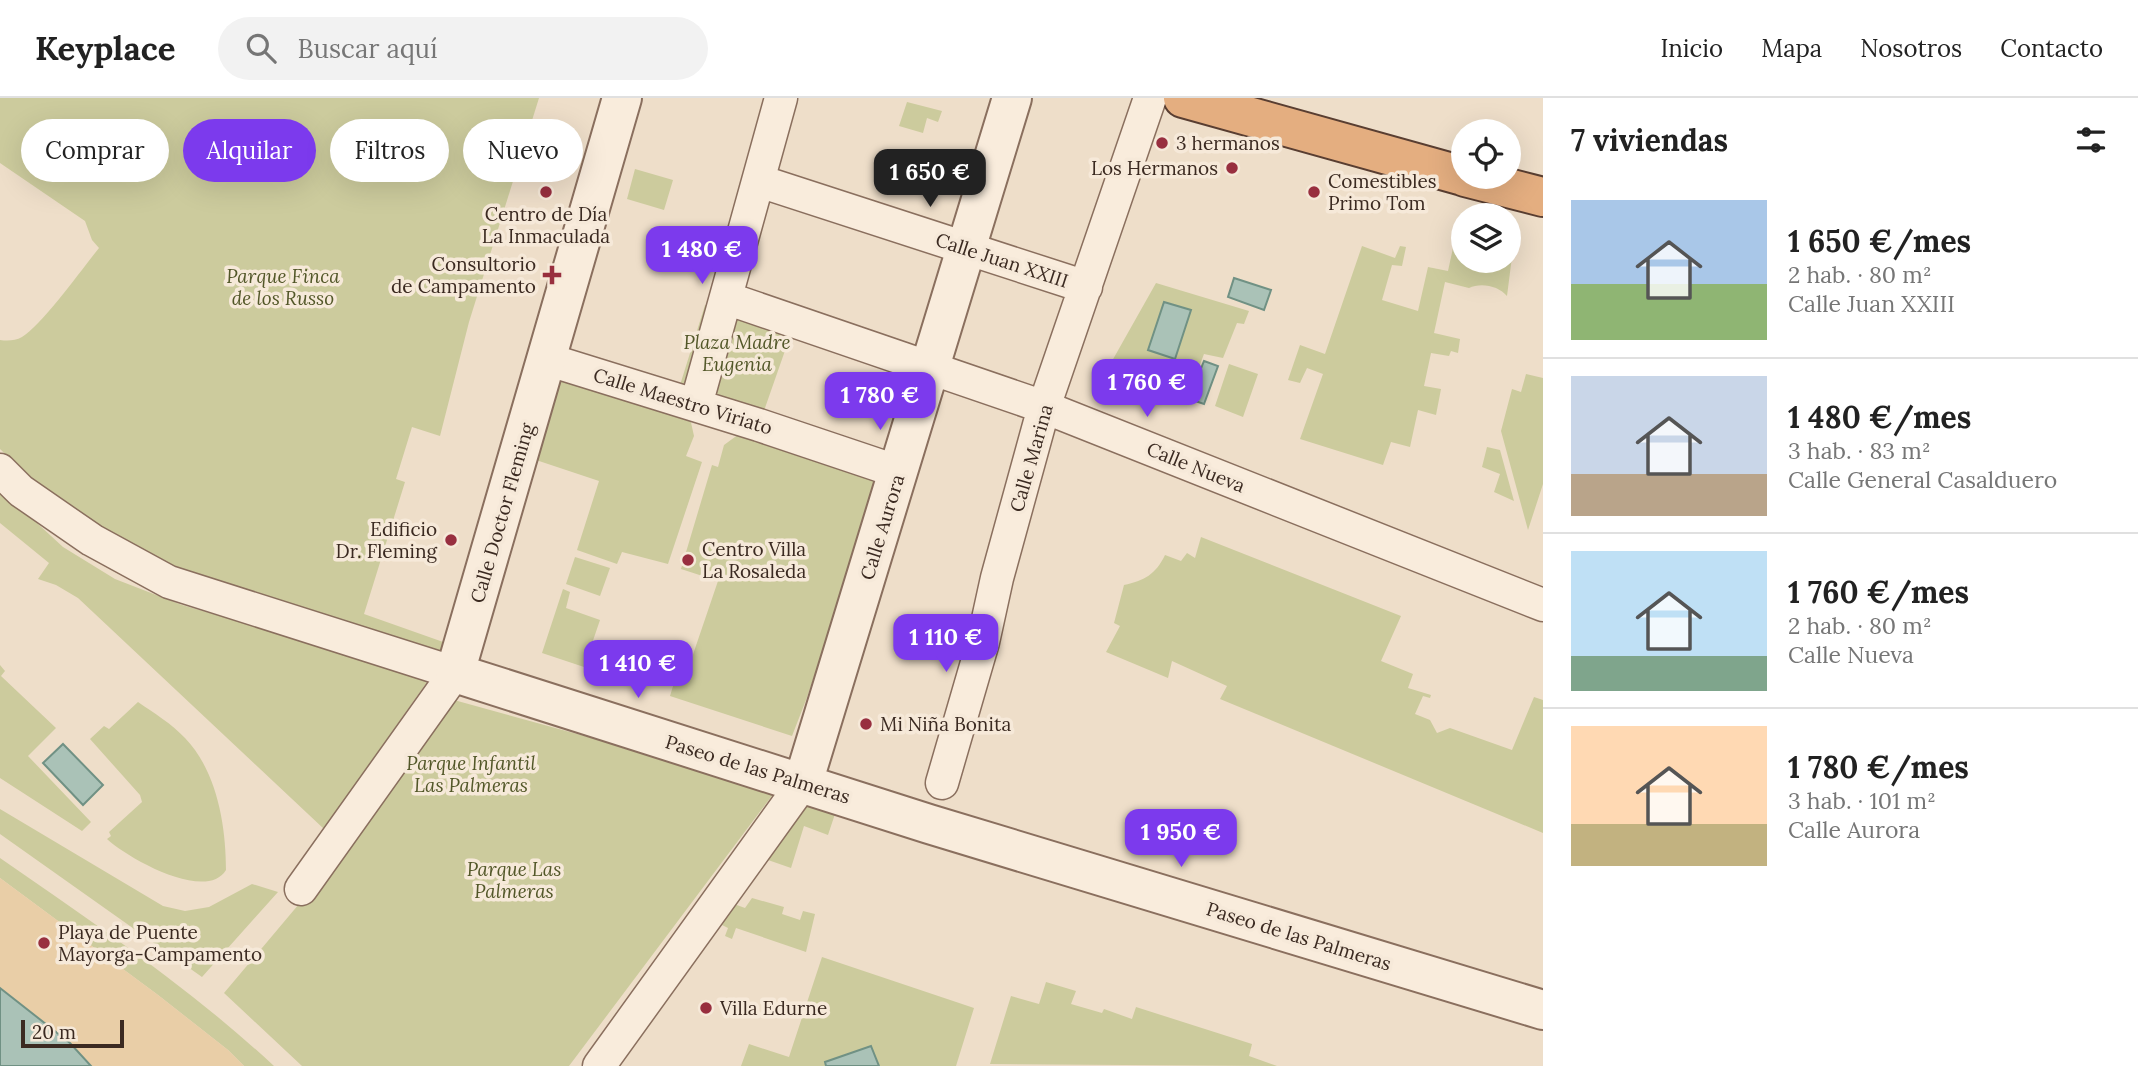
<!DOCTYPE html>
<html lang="es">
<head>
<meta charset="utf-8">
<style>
  :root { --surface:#fff; --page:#f2f2f2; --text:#222; --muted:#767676; --line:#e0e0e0; --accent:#7c3aed }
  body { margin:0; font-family:Lora,serif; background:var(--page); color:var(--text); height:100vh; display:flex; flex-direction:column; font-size:26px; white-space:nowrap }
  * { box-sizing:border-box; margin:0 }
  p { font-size:23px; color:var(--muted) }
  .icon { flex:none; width:38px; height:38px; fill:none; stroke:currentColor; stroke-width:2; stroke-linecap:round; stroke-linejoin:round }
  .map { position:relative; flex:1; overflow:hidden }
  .panel { display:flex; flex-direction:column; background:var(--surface); width:595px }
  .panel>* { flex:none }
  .top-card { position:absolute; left:21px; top:21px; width:665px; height:63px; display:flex; gap:14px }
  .fabs { position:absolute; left:1451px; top:21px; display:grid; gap:14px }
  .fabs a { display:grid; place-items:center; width:70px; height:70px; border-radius:50%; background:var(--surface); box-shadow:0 7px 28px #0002; font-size:35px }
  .scale { position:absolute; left:21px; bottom:18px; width:103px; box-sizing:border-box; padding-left:7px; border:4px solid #3b2a21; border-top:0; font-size:19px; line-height:24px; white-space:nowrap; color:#3b2a21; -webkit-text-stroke:5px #f6e9d9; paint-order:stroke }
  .price { position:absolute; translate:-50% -60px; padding:0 16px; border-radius:14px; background:var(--accent); color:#fff; font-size:23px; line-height:46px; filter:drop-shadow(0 2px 4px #0008) }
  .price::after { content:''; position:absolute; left:50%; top:42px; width:21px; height:16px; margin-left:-10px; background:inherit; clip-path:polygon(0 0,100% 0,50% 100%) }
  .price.selected { background:#222; color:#fff }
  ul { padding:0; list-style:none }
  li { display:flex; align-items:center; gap:21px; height:175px; padding:0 28px }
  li+li { border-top:2px solid var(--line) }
  li span { display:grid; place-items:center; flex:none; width:196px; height:140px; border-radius:0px; color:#555 }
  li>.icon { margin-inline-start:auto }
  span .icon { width:84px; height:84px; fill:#fffc; stroke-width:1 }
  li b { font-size:30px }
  h2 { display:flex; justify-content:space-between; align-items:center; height:84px; padding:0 28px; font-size:30px }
  .pill { padding:0 24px; border-radius:32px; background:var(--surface); box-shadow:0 7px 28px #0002; font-size:24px; line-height:63px }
  .pill.selected { background:var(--accent); color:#fff }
  header { display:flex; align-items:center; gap:42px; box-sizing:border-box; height:98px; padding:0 35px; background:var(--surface); border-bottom:2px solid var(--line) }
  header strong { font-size:33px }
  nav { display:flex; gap:38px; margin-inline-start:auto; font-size:24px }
  .search { width:490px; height:63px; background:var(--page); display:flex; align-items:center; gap:18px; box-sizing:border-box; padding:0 24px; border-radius:38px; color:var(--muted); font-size:26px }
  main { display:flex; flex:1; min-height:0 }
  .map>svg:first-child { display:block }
  .green { fill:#cccb9d }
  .sand { fill:#e9cea7 }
  .water { fill:#aac2b7; stroke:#709184; stroke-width:2 }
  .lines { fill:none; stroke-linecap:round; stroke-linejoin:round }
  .minor-casing { stroke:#8a6f5e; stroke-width:35 }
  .tertiary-casing { stroke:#8a6f5e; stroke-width:42 }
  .trunk-casing { stroke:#593e31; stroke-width:42 }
  .minor { stroke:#f9ecdc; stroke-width:32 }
  .tertiary { stroke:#f9ecdc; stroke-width:38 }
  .trunk { stroke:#e4ae80; stroke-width:38 }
  .poi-dot { fill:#982f3f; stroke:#f6e9d9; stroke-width:2.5 }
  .labels { text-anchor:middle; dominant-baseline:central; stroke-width:7; stroke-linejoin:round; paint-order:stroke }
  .poi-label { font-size:19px; fill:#3b2a21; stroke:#f6e9d9; text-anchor:start }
  .street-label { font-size:19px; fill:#3b2a21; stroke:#f6e9d9 }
  .park-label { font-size:19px; font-style:italic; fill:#525728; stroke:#f6e9d9 }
</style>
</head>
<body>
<header>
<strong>Keyplace</strong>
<div class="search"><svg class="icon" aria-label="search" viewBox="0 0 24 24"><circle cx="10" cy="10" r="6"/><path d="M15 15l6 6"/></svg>Buscar aquí</div>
<nav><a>Inicio</a><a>Mapa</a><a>Nosotros</a><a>Contacto</a></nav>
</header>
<main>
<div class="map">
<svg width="1543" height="968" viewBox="0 0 1543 968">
  <rect width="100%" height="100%" fill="#eedec9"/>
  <path class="green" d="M0,0H539L469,224L440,338L412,329L396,381L405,384L364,516L446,545L445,554L224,494L169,473L49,398L0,351V242C7,243 15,243 22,239C42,227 82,171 99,150L92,142L85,123L0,65Z
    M907,4L942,13L938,24L927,20L923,35L899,28Z
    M635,71L673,82L664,112L627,101Z
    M1456,136L1463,137V163H1508L1509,143H1514L1507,198C1499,188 1481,184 1469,190L1445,184L1434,235L1460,241L1458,255L1451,253L1449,258L1431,255L1424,288L1441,291L1436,317L1418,312L1410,349L1391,344L1383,367L1300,341L1323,276L1307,270L1300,285L1288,282L1300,247L1325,256L1362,148L1395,160L1400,148L1406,149L1402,168L1392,167L1382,202L1418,213L1428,169L1448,173Z
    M1156,185L1249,213L1244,226L1237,225L1223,260L1204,256L1187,300L1176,297L1174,304L1103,279Z
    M705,207L795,224L759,327L676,300Z
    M1229,266L1258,276L1243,319L1215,308Z
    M1526,276L1543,280V386L1528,432L1501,333L1512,291L1521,294Z
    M562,277L690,320L694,338L686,358L702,364L668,466L622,454L617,466L577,452L599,383L536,362Z
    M739,336L881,385L806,602L792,638L670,598L677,575L686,577L718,483L681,471L712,367L718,369L724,347Z
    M1487,349L1500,352L1514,403L1494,394L1500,376L1482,369Z
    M0,391L63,449L115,481L182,507L419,575L429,581L324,731L78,500L56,487L38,481L49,465L0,425Z
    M1201,439L1401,518L1381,563L1413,576L1408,590L1431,597L1430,600L1423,598L1415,616L1430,622L1437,635L1450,630L1512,652L1534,599L1543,602V735L1220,601L1227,588L1172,563L1168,580L1106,554L1120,528L1114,525L1124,487C1144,483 1156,476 1165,457L1181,463L1187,455L1195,460Z
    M575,459L610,470L600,498L566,486Z
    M563,491L570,494L566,510L600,522L584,569L542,555Z
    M0,567L5,573L1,578L56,630L28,658L91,724L82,733L0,680Z
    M454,602L777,691L569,968H302L224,895L336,762Z
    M138,604C154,615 172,626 185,640C217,673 226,728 226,772C206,805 126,759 107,741L111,738L109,734L142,704L140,697L90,641L104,628L109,631Z
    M806,707L835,716L828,737L804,728L791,770L768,762Z
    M0,711L163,808L185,813L209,809L252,786L278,794L202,879L0,736Z
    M0,760C94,825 190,890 274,968H244L228,952L158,897L0,780Z
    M752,800L784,809L782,816L800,822L803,813L815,816L806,854L736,830L732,841L725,838L728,830L720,826L734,806L745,810Z
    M822,859L974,910L956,968H879L871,948L825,965L826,968H741L749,946L789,959Z
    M1046,884L1076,893L1071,906L1102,915L1104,911L1132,921L1136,909L1252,946L1249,958L1277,968L990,966L1011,898L1039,906Z"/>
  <path class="sand" d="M0,780L158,897L228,952L244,968H91L70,945L0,890Z"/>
  <path class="water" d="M1234,180L1271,192L1264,212L1228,199Z
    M1164,204L1191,212L1175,261L1148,252Z
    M1204,263L1218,268L1204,306L1189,301Z
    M63,646L103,687L83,707L43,665Z
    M0,890L70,945L91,968H0Z
    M871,948L879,968H826L825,964Z"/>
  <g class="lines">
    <defs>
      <path id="minor" d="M759,83L1086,189
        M726,200L1044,309L1543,507
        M546,261L759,327L899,374
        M696,307L781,0
        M0,372L21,393L92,442L169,484L455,575L301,791
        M942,685L983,544L997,480L1044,309L1150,0
        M599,968L803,685"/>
      <path id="tertiary" d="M622,0L455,575L929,726L1543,912
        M803,685L1012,0"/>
      <path id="trunk" d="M1183,0L1463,78
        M1465,79L1543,99"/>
    </defs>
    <use href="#minor" class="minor-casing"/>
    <use href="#tertiary" class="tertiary-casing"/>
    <use href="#trunk" class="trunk-casing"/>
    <use href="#minor" class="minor"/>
    <use href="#tertiary" class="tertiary"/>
    <use href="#trunk" class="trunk"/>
  </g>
  <g class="poi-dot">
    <circle cx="1162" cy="45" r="7"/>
    <circle cx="1232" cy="70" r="7"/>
    <circle cx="546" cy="94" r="7"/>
    <circle cx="1314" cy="94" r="7"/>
    <path d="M548.5 166.5h7v7h7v7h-7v7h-7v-7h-7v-7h7z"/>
    <circle cx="451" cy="442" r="7"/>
    <circle cx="688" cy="462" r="7"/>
    <circle cx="866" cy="626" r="7"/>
    <circle cx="44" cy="845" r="7"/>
    <circle cx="706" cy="910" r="7"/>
  </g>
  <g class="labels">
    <g class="poi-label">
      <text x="1176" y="45">3 hermanos</text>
      <text x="1218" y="70" text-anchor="end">Los Hermanos</text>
      <text x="1328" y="83">Comestibles<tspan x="1328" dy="22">Primo Tom</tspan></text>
      <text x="546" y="116" text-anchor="middle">Centro de Día<tspan x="546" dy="22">La Inmaculada</tspan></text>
      <text x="536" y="166" text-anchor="end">Consultorio<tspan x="536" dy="22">de Campamento</tspan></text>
      <text x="437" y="431" text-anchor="end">Edificio<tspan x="437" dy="22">Dr. Fleming</tspan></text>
      <text x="702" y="451">Centro Villa<tspan x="702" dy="22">La Rosaleda</tspan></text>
      <text x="880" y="626">Mi Niña Bonita</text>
      <text x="58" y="834">Playa de Puente<tspan x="58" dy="22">Mayorga-Campamento</tspan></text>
      <text x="720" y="910">Villa Edurne</text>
    </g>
    <g class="street-label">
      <text transform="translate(1002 162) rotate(18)">Calle Juan XXIII</text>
      <text transform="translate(683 303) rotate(17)">Calle Maestro Viriato</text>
      <text transform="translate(1031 360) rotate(-74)">Calle Marina</text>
      <text transform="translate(1196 369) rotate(22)">Calle Nueva</text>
      <text transform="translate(502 415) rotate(-74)">Calle Doctor Fleming</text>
      <text transform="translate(882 429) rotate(-73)">Calle Aurora</text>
      <text transform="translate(758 671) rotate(17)">Paseo de las Palmeras</text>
      <text transform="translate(1299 838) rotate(17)">Paseo de las Palmeras</text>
    </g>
    <g class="park-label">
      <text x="283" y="178">Parque Finca<tspan x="283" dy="22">de los Russo</tspan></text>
      <text x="737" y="244">Plaza Madre<tspan x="737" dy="22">Eugenia</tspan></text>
      <text x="471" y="665">Parque Infantil<tspan x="471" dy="22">Las Palmeras</tspan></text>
      <text x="514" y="771">Parque Las<tspan x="514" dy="22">Palmeras</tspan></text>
    </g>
  </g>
</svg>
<div class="fabs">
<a><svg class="icon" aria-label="locate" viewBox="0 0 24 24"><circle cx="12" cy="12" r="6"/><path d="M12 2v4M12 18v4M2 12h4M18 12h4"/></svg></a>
<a><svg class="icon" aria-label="layers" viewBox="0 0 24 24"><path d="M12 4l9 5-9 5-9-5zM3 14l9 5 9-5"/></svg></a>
</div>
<div class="scale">20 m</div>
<b class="price selected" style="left:930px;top:111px">1 650 €</b>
<b class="price" style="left:702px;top:188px">1 480 €</b>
<b class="price" style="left:1147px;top:321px">1 760 €</b>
<b class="price" style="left:880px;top:334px">1 780 €</b>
<b class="price" style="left:946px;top:576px">1 110 €</b>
<b class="price" style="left:638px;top:602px">1 410 €</b>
<b class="price" style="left:1181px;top:771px">1 950 €</b>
<div class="top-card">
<a class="pill">Comprar</a>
<a class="pill selected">Alquilar</a>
<a class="pill">Filtros</a>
<a class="pill">Nuevo</a>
</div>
</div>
<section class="panel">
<h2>7 viviendas<svg class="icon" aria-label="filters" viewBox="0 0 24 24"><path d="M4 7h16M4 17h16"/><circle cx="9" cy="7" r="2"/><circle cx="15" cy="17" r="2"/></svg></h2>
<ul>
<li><span style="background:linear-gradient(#a9c7e8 60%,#8fb573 0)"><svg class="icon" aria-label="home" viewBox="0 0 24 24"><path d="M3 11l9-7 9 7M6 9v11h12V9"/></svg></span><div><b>1 650 €/mes</b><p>2 hab. · 80 m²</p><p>Calle Juan XXIII</p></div></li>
<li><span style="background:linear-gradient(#c9d6e8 70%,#b9a48a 0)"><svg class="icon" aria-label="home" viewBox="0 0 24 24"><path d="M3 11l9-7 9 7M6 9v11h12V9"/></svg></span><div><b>1 480 €/mes</b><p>3 hab. · 83 m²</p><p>Calle General Casalduero</p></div></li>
<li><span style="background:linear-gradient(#bfe0f5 75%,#7fa58c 0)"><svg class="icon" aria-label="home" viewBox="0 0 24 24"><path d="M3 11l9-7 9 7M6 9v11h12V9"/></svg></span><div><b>1 760 €/mes</b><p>2 hab. · 80 m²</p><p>Calle Nueva</p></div></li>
<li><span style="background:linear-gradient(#ffd9b3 70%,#c2b280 0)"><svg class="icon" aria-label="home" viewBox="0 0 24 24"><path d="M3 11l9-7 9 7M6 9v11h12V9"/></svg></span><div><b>1 780 €/mes</b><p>3 hab. · 101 m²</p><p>Calle Aurora</p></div></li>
</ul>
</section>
</main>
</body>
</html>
